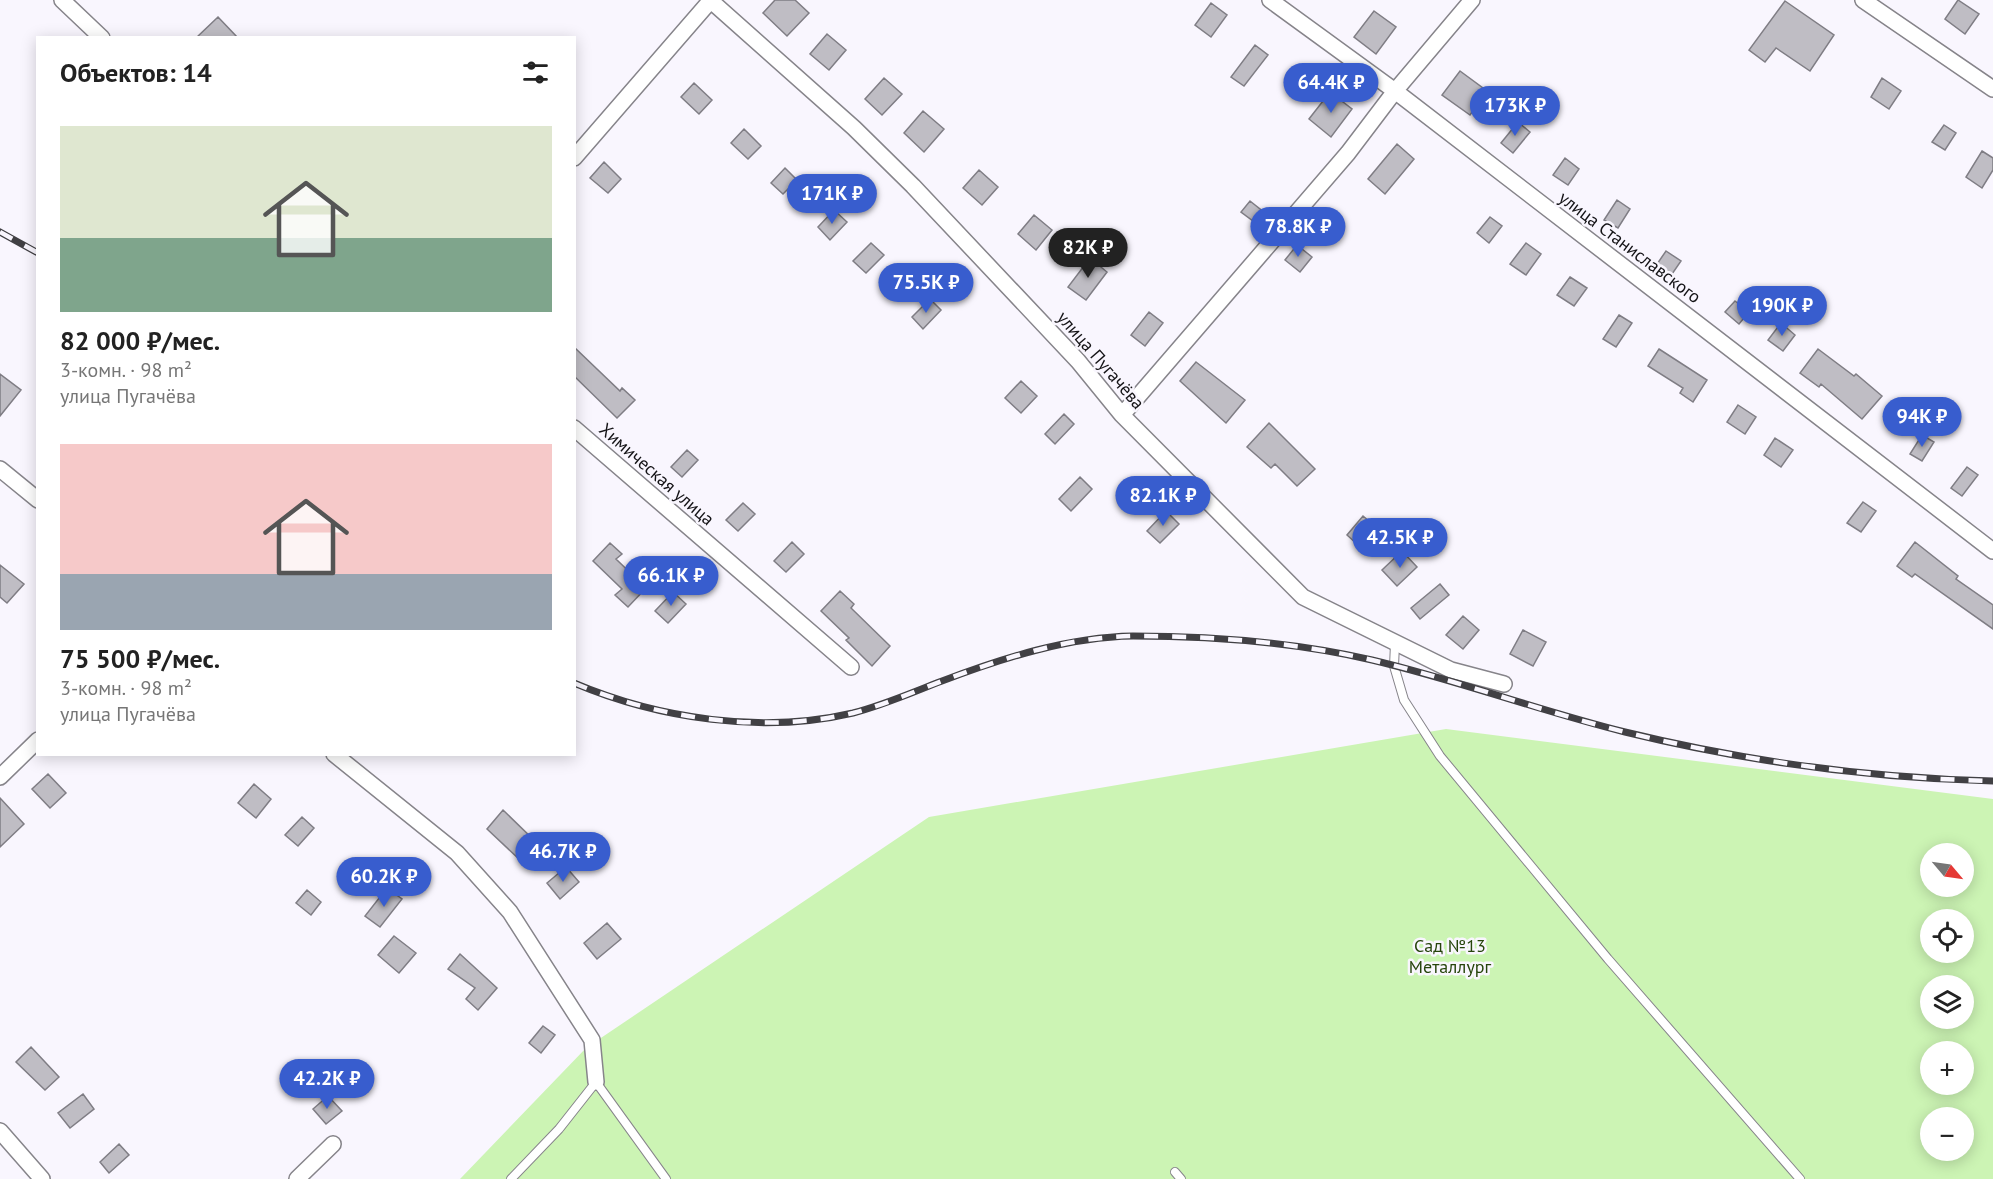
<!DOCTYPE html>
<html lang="ru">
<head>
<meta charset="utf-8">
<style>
  :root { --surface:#fff; --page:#f2f2f2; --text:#222; --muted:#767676; --accent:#385dce }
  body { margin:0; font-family:"PT Sans",sans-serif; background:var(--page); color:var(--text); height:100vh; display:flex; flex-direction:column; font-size:22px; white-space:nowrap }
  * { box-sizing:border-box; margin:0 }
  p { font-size:20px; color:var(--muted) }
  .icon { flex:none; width:33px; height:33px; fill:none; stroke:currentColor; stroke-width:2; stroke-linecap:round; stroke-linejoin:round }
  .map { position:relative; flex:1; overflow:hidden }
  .details { position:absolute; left:36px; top:36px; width:540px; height:720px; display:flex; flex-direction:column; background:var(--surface); border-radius:0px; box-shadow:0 3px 15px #0003 }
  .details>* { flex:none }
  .needle { width:39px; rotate:119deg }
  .tools { position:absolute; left:1920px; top:843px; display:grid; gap:12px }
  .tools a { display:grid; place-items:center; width:54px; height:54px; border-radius:50%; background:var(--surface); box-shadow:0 3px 15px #0003; font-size:30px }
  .price { position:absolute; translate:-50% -51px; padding:0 14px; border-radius:21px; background:var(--accent); color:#fff; font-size:20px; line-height:39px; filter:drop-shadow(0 2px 3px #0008) }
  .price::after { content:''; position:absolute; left:50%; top:36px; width:18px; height:14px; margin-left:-9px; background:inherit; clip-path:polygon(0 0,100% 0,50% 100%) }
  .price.current { background:#222; color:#fff }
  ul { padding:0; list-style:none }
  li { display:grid; align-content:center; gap:12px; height:318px; padding:0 24px }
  li span { display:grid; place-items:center; height:186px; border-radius:0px; color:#555 }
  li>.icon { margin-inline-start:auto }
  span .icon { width:108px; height:108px; fill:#fffc; stroke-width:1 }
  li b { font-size:26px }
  h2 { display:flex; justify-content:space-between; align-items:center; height:72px; padding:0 24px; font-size:26px }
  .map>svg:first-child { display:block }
  .green { fill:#ccf4b4; fill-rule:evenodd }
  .building { fill:#bfbdc4; stroke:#7f7d84; stroke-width:1.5 }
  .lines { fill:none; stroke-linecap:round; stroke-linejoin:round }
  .lane-casing { stroke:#86848a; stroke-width:10 }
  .street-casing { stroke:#86848a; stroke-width:18 }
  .lane { stroke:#fff; stroke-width:8 }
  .street { stroke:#fff; stroke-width:15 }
  .rail-casing { stroke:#414044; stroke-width:7 }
  .rail { stroke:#f9f6fe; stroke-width:4.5; stroke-dasharray:14; stroke-linecap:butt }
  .labels { text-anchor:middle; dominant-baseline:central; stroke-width:5; stroke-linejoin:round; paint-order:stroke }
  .street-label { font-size:18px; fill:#141316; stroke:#f9f6fe }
  .park-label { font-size:18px; fill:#26450b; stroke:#f9f6fe }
</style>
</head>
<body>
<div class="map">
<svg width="1993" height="1179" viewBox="0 0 1993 1179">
  <rect width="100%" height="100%" fill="#f9f6fe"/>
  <path class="green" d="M1446,729L1993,799V1179H460L586,1048L929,817ZM1930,854H1964V886H1930ZM1930,920H1964V952H1930ZM1930,986H1964V1018H1930ZM1930,1052H1964V1084H1930ZM1930,1118H1964V1150H1930Z"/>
  <path class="building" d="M775,0H795L809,13L787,36L763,13Z
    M1958,0L1979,14L1965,34L1945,19Z
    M1785,1L1834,35L1810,71L1776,48L1765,62L1749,50Z
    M1211,3L1227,15L1211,37L1195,25Z
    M1374,11L1396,27L1376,54L1354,37Z
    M218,17L238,38H196Z
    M827,34L846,50L829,70L810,54Z
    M1255,45L1268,55L1244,86L1231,77Z
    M1460,71L1487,91L1470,115L1442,95Z
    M884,78L902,94L882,115L865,99Z
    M1882,78L1901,91L1889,109L1871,97Z
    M694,83L712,100L699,114L681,97Z
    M1330,92L1352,109L1331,137L1309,119Z
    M923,111L944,129L924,152L904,133Z
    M1518,122L1530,132L1513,153L1501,143Z
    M1944,125L1956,133L1945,150L1932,142Z
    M744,129L761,146L748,159L731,143Z
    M1397,144L1414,159L1385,194L1368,179Z
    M1982,151L1993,158V170L1982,188L1966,177Z
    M1565,158L1579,169L1568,185L1553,175Z
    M604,162L621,179L608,193L590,178Z
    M785,168L797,180L783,194L771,183Z
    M979,170L998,187L982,205L963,188Z
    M1617,200L1630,209L1618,228L1604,220Z
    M1250,201L1265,213L1257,224L1241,212Z
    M834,210L847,222L830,240L818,227Z
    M1034,215L1052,230L1036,250L1018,234Z
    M1490,217L1502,226L1489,243L1477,233Z
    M871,243L884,255L866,273L853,261Z
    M1526,243L1541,254L1526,275L1510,264Z
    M1297,245L1312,257L1300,272L1285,260Z
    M1666,251L1681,261L1670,277L1655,267Z
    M1090,258L1107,272L1086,300L1068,287Z
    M1570,277L1587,288L1574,306L1557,295Z
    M930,299L941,310L923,329L912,317Z
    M1735,301L1749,312L1739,324L1725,312Z
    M1149,312L1163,323L1145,346L1131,335Z
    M1619,315L1632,323L1616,347L1603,339Z
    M1781,323L1795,335L1783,351L1768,340Z
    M574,347L620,391L622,388L635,400L617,418L574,376Z
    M1659,349L1707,380L1693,402L1680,393L1683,388L1648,366Z
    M1818,349L1854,376L1856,374L1882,396L1862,419L1821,384L1819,387L1800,373Z
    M1196,362L1245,400L1226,423L1180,381Z
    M0,374L21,390L0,416Z
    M1021,381L1037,396L1021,413L1005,398Z
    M1738,405L1756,417L1745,434L1727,422Z
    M1064,414L1074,424L1055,444L1045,434Z
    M1269,423L1315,469L1297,486L1275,464L1271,468L1247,447Z
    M1922,435L1934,442L1922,461L1910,454Z
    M1775,438L1793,450L1781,467L1764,455Z
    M687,450L698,460L682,477L671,467Z
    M1967,467L1978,475L1962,496L1951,488Z
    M1080,477L1092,489L1071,511L1059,499Z
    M1863,502L1876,511L1861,532L1847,523Z
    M743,503L755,514L738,531L726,520Z
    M1166,511L1179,524L1160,543L1147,531Z
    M1363,516L1375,526L1358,545L1347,535Z
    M792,542L804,554L786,572L774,561Z
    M1915,542L1958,576L1956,579L1993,605V629L1915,574L1912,577L1897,566Z
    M610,543L622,554L616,559L646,588L628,607L615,595L622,589L593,561Z
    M1402,551L1417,567L1397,586L1382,570Z
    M0,565L24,584L7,603L0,597Z
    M1440,584L1449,595L1420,619L1411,608Z
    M840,591L854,604L851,608L890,646L872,666L846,640L849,638L821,611Z
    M673,592L686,604L668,623L655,611Z
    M1463,616L1479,630L1463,649L1446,635Z
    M1523,630L1546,642L1533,666L1510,654Z
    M48,774L66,793L50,808L32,789Z
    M254,784L271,799L256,818L238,803Z
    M0,798L24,824L0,847Z
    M503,810L538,844L520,860L487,829Z
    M302,817L314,828L298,846L285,835Z
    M566,867L579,882L560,899L547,883Z
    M387,888L402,899L380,927L365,916Z
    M307,890L321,902L311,915L296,903Z
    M607,923L621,939L597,959L584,943Z
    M394,936L416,953L399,973L378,955Z
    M460,954L497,988L478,1010L466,999L475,988L448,969Z
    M543,1026L555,1035L541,1053L529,1043Z
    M31,1047L59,1077L45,1090L16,1062Z
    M83,1094L94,1109L70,1128L58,1113Z
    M328,1096L342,1111L326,1124L313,1109Z
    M119,1144L129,1155L109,1173L100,1162Z"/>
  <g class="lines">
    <defs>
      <path id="lane" d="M1395,644L1394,666L1404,700L1440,756L1608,959L1800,1179
        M1175,1172L1181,1179
        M511,1179L559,1129L596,1082L666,1179"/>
      <path id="street" d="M62,0L102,38
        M710,0L854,128L913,186L1078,361L1122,415L1303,597L1451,670L1504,684
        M1270,0L1395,91L1993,551
        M1863,0L1993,89
        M574,158L711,0
        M1122,415L1348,153L1395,91L1472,0
        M574,428L851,667
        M0,469L38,500
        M334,754L457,853L510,912L592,1040L596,1082
        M0,777L38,740
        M0,1131L42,1179
        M297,1179L333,1144"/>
    </defs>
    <use href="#lane" class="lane-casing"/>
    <use href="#street" class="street-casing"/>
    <use href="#lane" class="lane"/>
    <use href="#street" class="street"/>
    <defs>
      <path id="rail" d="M0,232L38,253
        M574,683C659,719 763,734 853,713C884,705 913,692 942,681C1003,658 1068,637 1133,636C1213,636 1294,642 1372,660C1457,680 1540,711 1625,732C1744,761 1870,778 1993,781"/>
    </defs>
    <use href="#rail" class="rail-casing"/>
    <use href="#rail" class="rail"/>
  </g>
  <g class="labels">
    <g class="street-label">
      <text transform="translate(1630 247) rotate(37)">улица Станиславского</text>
      <text transform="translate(1101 360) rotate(49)">улица Пугачёва</text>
      <text transform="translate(657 474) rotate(41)">Химическая улица</text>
    </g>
    <g class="park-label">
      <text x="1450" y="945">Сад №13<tspan x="1450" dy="21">Металлург</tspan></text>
    </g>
  </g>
</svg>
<div class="tools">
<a><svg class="needle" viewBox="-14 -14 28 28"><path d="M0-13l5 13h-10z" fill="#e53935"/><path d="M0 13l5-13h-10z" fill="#767676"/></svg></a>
<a><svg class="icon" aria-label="locate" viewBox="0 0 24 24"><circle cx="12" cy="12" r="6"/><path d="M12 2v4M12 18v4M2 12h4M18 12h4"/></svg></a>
<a><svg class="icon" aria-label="layers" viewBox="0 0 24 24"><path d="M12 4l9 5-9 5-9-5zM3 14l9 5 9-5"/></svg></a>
<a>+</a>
<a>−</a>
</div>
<b class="price" style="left:1331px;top:114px">64.4K ₽</b>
<b class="price" style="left:1515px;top:137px">173K ₽</b>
<b class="price" style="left:832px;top:225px">171K ₽</b>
<b class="price" style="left:1298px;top:258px">78.8K ₽</b>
<b class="price current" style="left:1088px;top:279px">82K ₽</b>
<b class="price" style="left:926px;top:314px">75.5K ₽</b>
<b class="price" style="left:1782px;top:337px">190K ₽</b>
<b class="price" style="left:1922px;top:448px">94K ₽</b>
<b class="price" style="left:1163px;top:527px">82.1K ₽</b>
<b class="price" style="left:1400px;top:569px">42.5K ₽</b>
<b class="price" style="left:671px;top:607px">66.1K ₽</b>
<b class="price" style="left:563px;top:883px">46.7K ₽</b>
<b class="price" style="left:384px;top:908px">60.2K ₽</b>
<b class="price" style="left:327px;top:1110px">42.2K ₽</b>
<section class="details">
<h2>Объектов: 14<svg class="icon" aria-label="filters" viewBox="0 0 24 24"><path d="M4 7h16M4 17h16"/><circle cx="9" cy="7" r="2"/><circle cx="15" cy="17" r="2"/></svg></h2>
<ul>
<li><span style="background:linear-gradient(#dfe7d0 60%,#7fa58c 0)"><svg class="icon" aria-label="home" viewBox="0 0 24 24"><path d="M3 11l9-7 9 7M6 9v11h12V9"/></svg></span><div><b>82 000 ₽/мес.</b><p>3-комн. · 98 m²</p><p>улица Пугачёва</p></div></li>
<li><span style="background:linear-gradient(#f6c9c9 70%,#9aa5b1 0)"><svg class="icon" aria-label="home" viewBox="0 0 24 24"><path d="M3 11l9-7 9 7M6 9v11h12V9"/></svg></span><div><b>75 500 ₽/мес.</b><p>3-комн. · 98 m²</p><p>улица Пугачёва</p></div></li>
</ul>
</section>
</div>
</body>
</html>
